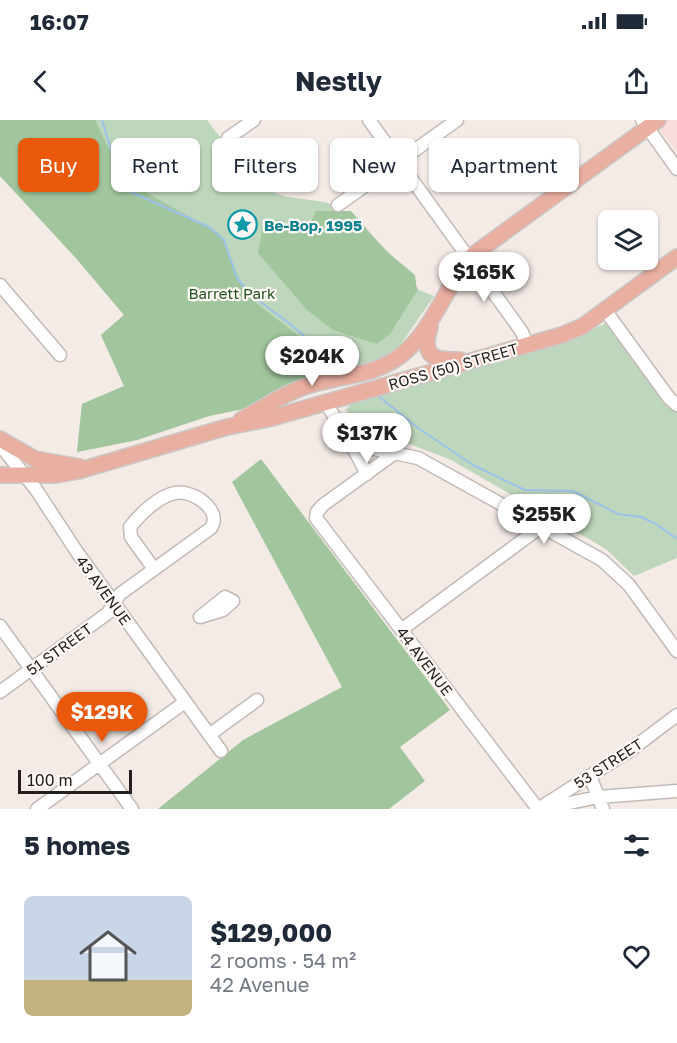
<!DOCTYPE html>
<html lang="en">
<head>
<meta charset="utf-8">
<style>
  :root { --surface:#fff; --page:#f2f2f3; --text:#1f2937; --muted:#747a83; --accent:#ea580c }
  body { margin:0; font-family:"Golos Text",sans-serif; background:var(--page); color:var(--text); height:100vh; display:flex; flex-direction:column; font-size:22px; white-space:nowrap }
  * { box-sizing:border-box; margin:0 }
  p { font-size:20px; color:var(--muted) }
  .icon { flex:none; width:33px; height:33px; fill:none; stroke:currentColor; stroke-width:2; stroke-linecap:round; stroke-linejoin:round }
  .map { position:relative; height:689px; overflow:hidden }
  .panel { display:flex; flex-direction:column; background:var(--surface); flex:1 }
  .panel>* { flex:none }
  .guide { position:absolute; left:18px; top:18px; width:642px; height:54px; display:flex; gap:12px }
  .buttons { position:absolute; left:598px; top:90px; display:grid; gap:12px }
  .buttons a { display:grid; place-items:center; width:60px; height:60px; border-radius:9px; background:var(--surface); box-shadow:0 2px 4px #0004; font-size:30px }
  .scale { position:absolute; left:18px; bottom:15px; width:114px; box-sizing:border-box; padding-left:6px; border:3px solid #221f1d; border-top:0; font-size:16px; line-height:21px; white-space:nowrap; color:#221f1d; -webkit-text-stroke:4px #fff9f7; paint-order:stroke }
  .price { position:absolute; translate:-50% -51px; padding:0 14px; border-radius:21px; background:#fff; color:#222; font-size:20px; line-height:39px; filter:drop-shadow(0 2px 3px #0008) }
  .price::after { content:''; position:absolute; left:50%; top:36px; width:18px; height:14px; margin-left:-9px; background:inherit; clip-path:polygon(0 0,100% 0,50% 100%) }
  .price.on { background:var(--accent); color:#fff }
  ul { padding:0; list-style:none }
  li { display:flex; align-items:center; gap:18px; height:150px; padding:0 24px }
  li span { display:grid; place-items:center; flex:none; width:168px; height:120px; border-radius:9px; color:#555 }
  li>.icon { margin-inline-start:auto }
  span .icon { width:72px; height:72px; fill:#fffc; stroke-width:1 }
  li b { font-size:26px }
  h2 { display:flex; justify-content:space-between; align-items:center; height:72px; padding:0 24px; font-size:26px }
  .tag { padding:0 21px; border-radius:9px; background:var(--surface); box-shadow:0 2px 4px #0004; font-size:21px; line-height:54px }
  .tag.on { background:var(--accent); color:#fff }
  .status { display:flex; justify-content:space-between; align-items:center; height:42px; padding:0 30px; background:var(--surface); direction:ltr }
  .status svg { height:16px; fill:currentColor }
  header { display:flex; justify-content:space-between; align-items:center; height:78px; padding:0 24px; background:var(--surface); font-size:27px; font-weight:700 }
  .map>svg:first-child { display:block }
  .commercial { fill:#f7dcdb }
  .green { fill:#bed7bc }
  .forest { fill:#a1c69d }
  .lines { fill:none; stroke-linecap:round; stroke-linejoin:round }
  .stream { stroke:#9cc2ea; stroke-width:2 }
  .minor-casing { stroke:#c2bab6; stroke-width:15 }
  .major-casing { stroke:#cac9c9; stroke-width:18 }
  .minor { stroke:#fff; stroke-width:12 }
  .major { stroke:#e9afa1; stroke-width:15 }
  .labels { text-anchor:middle; dominant-baseline:central; stroke-width:4.5; stroke-linejoin:round; paint-order:stroke }
  .culture-label { font-size:15px; font-weight:bold; fill:#0d838f; stroke:#fff9f7; text-anchor:start }
  .park-label { font-size:15px; fill:#22541e; stroke:#fff9f7 }
  .street-label { font-size:15px; fill:#221f1d; stroke:#fff9f7 }
</style>
</head>
<body>
<div class="status"><b>16:07</b><svg viewBox="0 0 49 12"><path d="M0 12V9h3v3zM5 12V6h3v6zM10 12V3h3v9zM15 12V0h3v12zM26 1h20v11H26zM47 4h2v5h-2z"/></svg></div>
<header><svg class="icon" aria-label="back" viewBox="0 0 24 24"><path d="M15 5l-7 7 7 7"/></svg>Nestly<svg class="icon" aria-label="share" viewBox="0 0 24 24"><path d="M12 15V3M7 8l5-5 5 5M5 13v7h14v-7"/></svg></header>
<div class="map">
<svg width="677" height="689" viewBox="0 0 677 689">
  <rect width="100%" height="100%" fill="#f4ebe7"/>
  <path class="commercial" d="M653,0H677V32L663,14Z"/>
  <path class="green" d="M0,0H207C218,15 258,65 272,72C291,80 312,78 331,84C352,90 408,151 419,170L434,176L399,227L382,238L295,263L243,289L209,296L137,320L77,332L82,284L124,266L101,215L124,195L75,137L0,56Z
    M606,203L667,287L677,291V438L634,456L606,429L451,340L407,323L364,316L353,307L346,289L357,278L568,222Z"/>
  <path class="forest" d="M0,0H95L124,60L220,114L247,176L343,250L295,263L243,289L209,296L137,320L77,332L82,284L124,266L101,215L124,195L75,137L0,56Z
    M316,91H351L385,130L415,155L417,171L390,214L377,224L333,210L307,190L258,133L264,100H281L287,111L309,106Z
    M261,339L450,590L400,627L425,661L389,689H158L243,620L342,567L232,362Z"/>
  <g class="lines">
    <path class="stream" d="M102,0L115,42L131,72L209,107L224,120L237,158L251,175L289,203L345,251
      M376,274L418,308L473,345L525,370L573,371L618,394L641,397L656,404L677,419"/>
    <defs>
      <path id="minor" d="M369,0L522,212L527,225
        M642,0L677,49
        M228,18L254,0
        M338,85L457,0
        M0,165L60,235
        M605,190L669,278L677,285
        M326,283L344,313L355,325L418,338L602,440L629,465L677,531
        M350,322L367,354
        M0,325L35,368L77,432L221,631
        M395,333L323,385L317,392L316,398L538,689
        M225,477L233,481L223,490L200,497Z
        M0,506L132,689
        M401,510L542,406
        M0,572L108,493L120,474L211,408C223,390 192,369 175,373C159,376 140,394 130,407L131,417L154,449
        M209,615L257,580
        M590,656L603,689
        M545,688L598,677L677,671
        M37,689L185,582
        M538,689L632,629L677,595"/>
      <path id="major" d="M430,207C421,236 433,241 460,240
        M241,300C263,288 286,272 310,265C343,255 378,256 405,232C435,206 446,164 473,135L658,0
        M0,319L35,339L80,347
        M0,355H56L78,351L227,307L268,299L562,215L583,206L677,137"/>
    </defs>
    <use href="#minor" class="minor-casing"/>
    <use href="#major" class="major-casing"/>
    <use href="#minor" class="minor"/>
    <use href="#major" class="major"/>
  </g>
  <defs>
    <symbol id="sight-ring" viewBox="-11 -11 22 22"><circle r="9.5" fill="#fff9f7" stroke="#0f9aa8" stroke-width="1.5"/><path d="M0-6L1.8-2.2L6-1.7L2.9 1.2L3.7 5.4L0 3.3L-3.7 5.4L-2.9 1.2L-6-1.7L-1.8-2.2Z" fill="#0f9aa8"/></symbol>
  </defs>
  <g fill-rule="evenodd">
    <use href="#sight-ring" x="226" y="88" width="33" height="33"/>
  </g>
  <g class="labels">
    <g class="culture-label">
      <text x="264" y="105">Be-Bop, 1995</text>
    </g>
    <g class="park-label">
      <text x="232" y="173">Barrett Park</text>
    </g>
    <g class="street-label">
      <text transform="translate(453 246) rotate(-16)">ROSS (50) STREET</text>
      <text transform="translate(104 470) rotate(54)">43 AVENUE</text>
      <text transform="translate(59 529) rotate(-36)">51 STREET</text>
      <text transform="translate(425 541) rotate(53)">44 AVENUE</text>
      <text transform="translate(608 643) rotate(-33)">53 STREET</text>
    </g>
  </g>
</svg>
<div class="buttons">
<a><svg class="icon" aria-label="layers" viewBox="0 0 24 24"><path d="M12 4l9 5-9 5-9-5zM3 14l9 5 9-5"/></svg></a>
</div>
<div class="scale">100 m</div>
<b class="price" style="left:484px;top:183px">$165K</b>
<b class="price" style="left:312px;top:267px">$204K</b>
<b class="price" style="left:367px;top:344px">$137K</b>
<b class="price" style="left:544px;top:425px">$255K</b>
<b class="price on" style="left:102px;top:623px">$129K</b>
<div class="guide">
<a class="tag on">Buy</a>
<a class="tag">Rent</a>
<a class="tag">Filters</a>
<a class="tag">New</a>
<a class="tag">Apartment</a>
</div>
</div>
<section class="panel">
<h2>5 homes<svg class="icon" aria-label="filters" viewBox="0 0 24 24"><path d="M4 7h16M4 17h16"/><circle cx="9" cy="7" r="2"/><circle cx="15" cy="17" r="2"/></svg></h2>
<ul>
<li><span style="background:linear-gradient(#c9d6e8 70%,#c2b280 0)"><svg class="icon" aria-label="home" viewBox="0 0 24 24"><path d="M3 11l9-7 9 7M6 9v11h12V9"/></svg></span><div><b>$129,000</b><p>2 rooms · 54 m²</p><p>42 Avenue</p></div><svg class="icon" aria-label="heart" viewBox="0 0 24 24"><path d="M12 20l-8-8c-3-5 5-10 8-4 3-6 11-1 8 4z"/></svg></li>
</ul>
</section>
</body>
</html>
